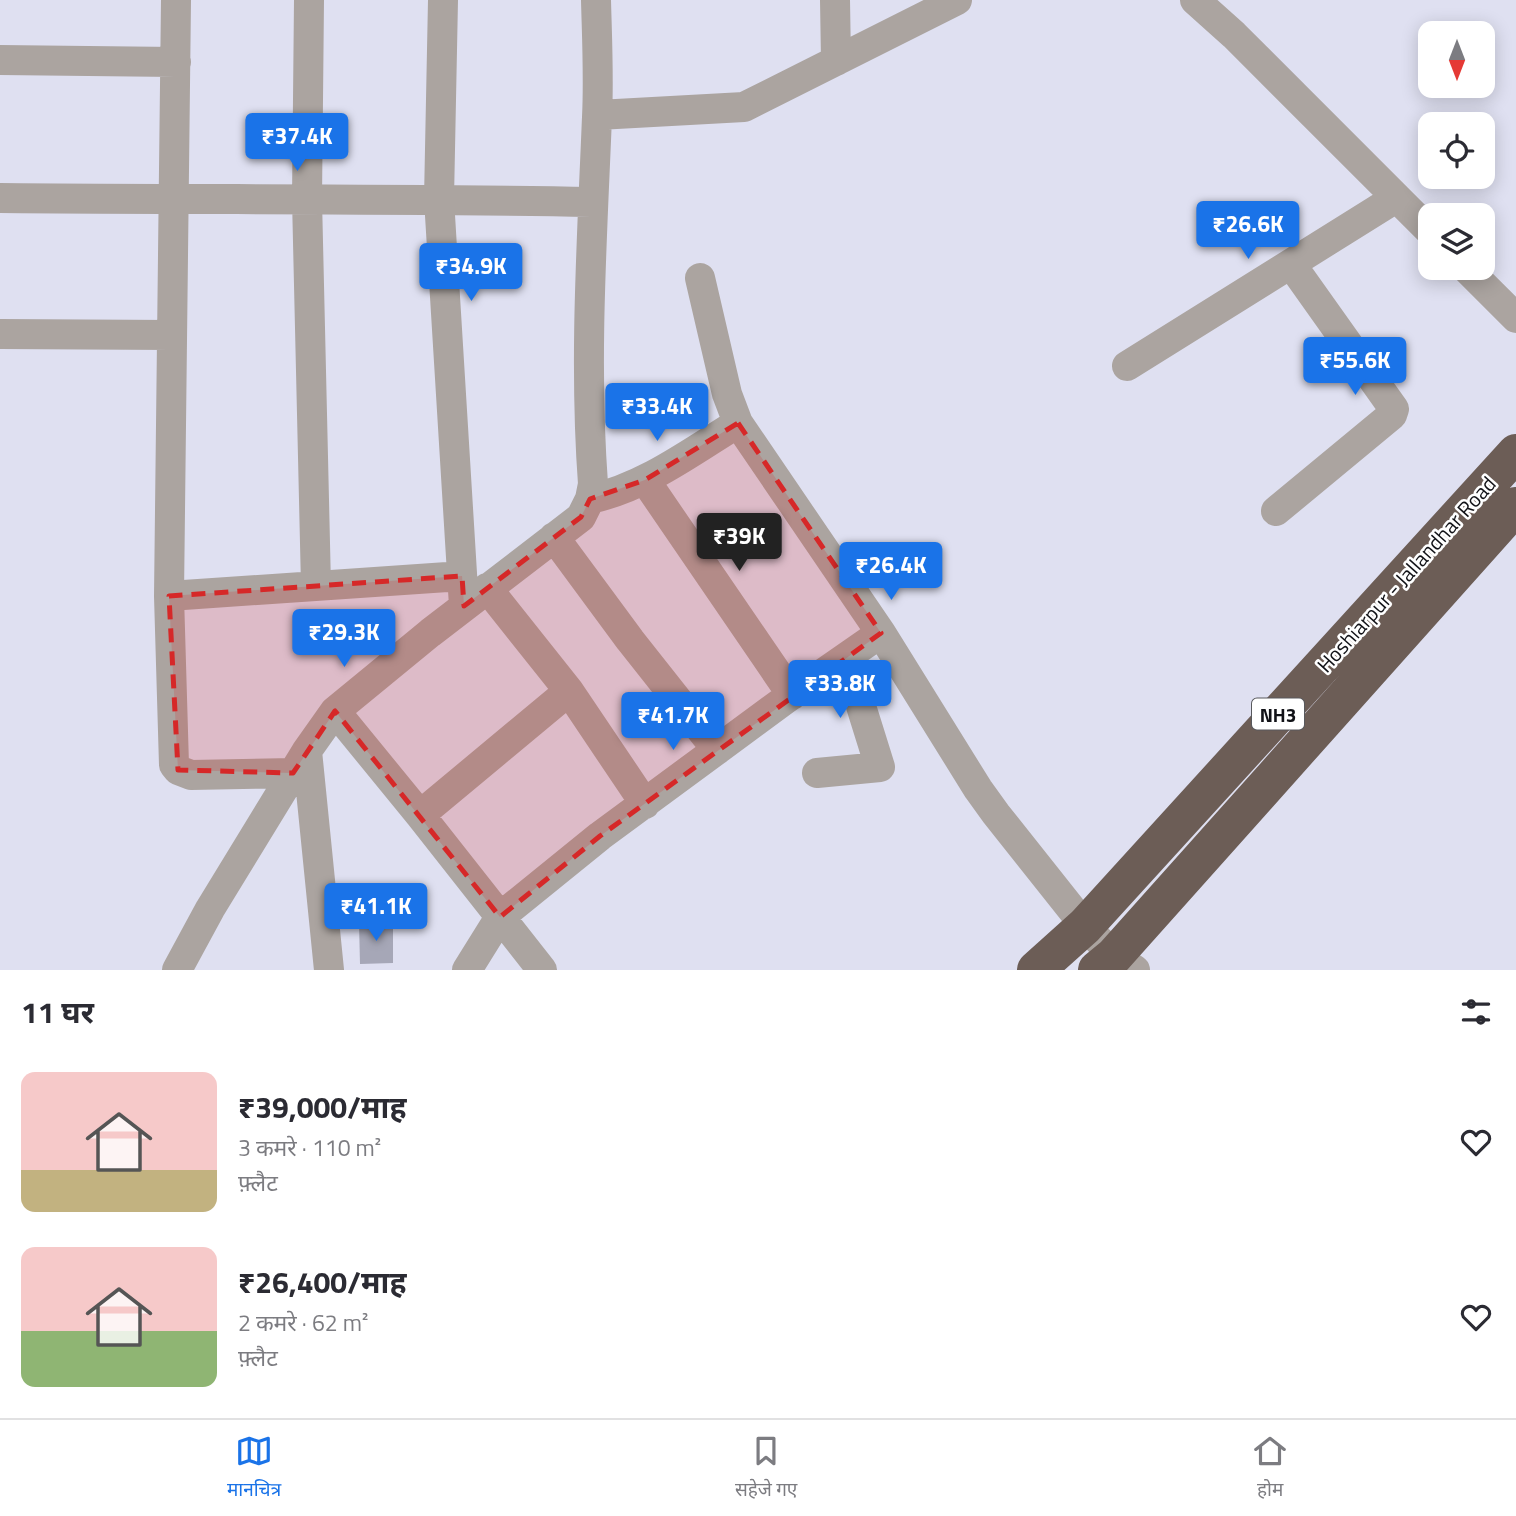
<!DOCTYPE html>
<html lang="hi">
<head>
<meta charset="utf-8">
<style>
  :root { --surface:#fff; --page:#f7f7f7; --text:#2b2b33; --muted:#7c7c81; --line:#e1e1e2; --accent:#1a73e8 }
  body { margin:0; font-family:"Titillium Web","Noto Sans Devanagari",sans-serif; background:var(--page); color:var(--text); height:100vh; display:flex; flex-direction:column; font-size:26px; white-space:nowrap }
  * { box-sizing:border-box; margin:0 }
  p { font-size:23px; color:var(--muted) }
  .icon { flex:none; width:38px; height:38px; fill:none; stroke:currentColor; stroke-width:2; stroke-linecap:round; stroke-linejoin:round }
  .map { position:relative; height:970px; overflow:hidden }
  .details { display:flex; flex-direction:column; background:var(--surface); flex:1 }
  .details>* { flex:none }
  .needle { width:46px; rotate:180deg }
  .controls { position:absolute; left:1418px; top:21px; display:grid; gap:14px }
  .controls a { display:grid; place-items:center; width:77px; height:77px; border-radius:14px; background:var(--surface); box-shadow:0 4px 18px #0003; font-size:35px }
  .price { position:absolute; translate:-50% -60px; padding:0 16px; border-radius:7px; background:var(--accent); color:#fff; font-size:23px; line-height:46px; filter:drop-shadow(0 2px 4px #0008) }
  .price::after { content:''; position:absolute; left:50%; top:42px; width:21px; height:16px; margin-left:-10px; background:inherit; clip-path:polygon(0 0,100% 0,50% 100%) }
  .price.selected { background:#222; color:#fff }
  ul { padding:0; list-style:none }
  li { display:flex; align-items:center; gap:21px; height:175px; padding:0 21px }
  li span { display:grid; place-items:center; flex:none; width:196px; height:140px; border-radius:14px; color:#555 }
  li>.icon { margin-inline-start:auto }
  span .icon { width:84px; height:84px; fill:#fffc; stroke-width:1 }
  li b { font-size:30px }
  h2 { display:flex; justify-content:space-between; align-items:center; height:84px; padding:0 21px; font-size:30px }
  .menu { display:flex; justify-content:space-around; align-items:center; height:98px; border-top:2px solid var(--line); background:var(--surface); font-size:19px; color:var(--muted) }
  .menu a { display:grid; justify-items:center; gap:4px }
  .menu .selected { color:var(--accent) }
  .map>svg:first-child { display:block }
  .building { fill:#a6a7b7 }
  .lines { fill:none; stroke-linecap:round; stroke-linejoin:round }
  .minor { stroke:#aba4a0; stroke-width:30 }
  .highway { stroke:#6c5d56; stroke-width:38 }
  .marked { fill:#d62828; fill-opacity:0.2; stroke:#d62828; stroke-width:5; stroke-dasharray:14 9; stroke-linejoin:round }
  .labels { text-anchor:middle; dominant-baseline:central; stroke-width:5; stroke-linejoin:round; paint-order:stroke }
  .shield { fill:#fff; stroke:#58595d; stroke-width:2 }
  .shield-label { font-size:19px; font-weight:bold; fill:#111217 }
  .street-label { font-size:21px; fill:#111217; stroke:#fff }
</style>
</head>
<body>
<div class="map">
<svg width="1516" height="970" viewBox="0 0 1516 970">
  <rect width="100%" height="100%" fill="#dfe0f1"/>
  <path class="building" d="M359,923H393V963L360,964Z"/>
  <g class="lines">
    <path class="minor" d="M176,0L169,596L174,765L178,770L191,775L293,773
      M309,0L307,199L316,586
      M443,0L439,199L464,606
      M835,0L836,61
      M1195,0L1234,35L1430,231
      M0,60L176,62
      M598,115L744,107L957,0
      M0,198C197,200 395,198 592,202
      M1466,268L1516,318
      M700,278L727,394L738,423L881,633L978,789L996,814L1085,926L1114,956L1135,970
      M0,334L171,335
      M1127,366L1396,198
      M645,480L792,695
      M590,499C645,487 691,452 738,423
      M1276,511L1392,415L1394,409L1291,264
      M554,537L630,640L717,750
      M487,588L569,691L645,804
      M169,596L462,576
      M335,711L420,815L542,970
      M307,751L329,970
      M817,773L880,767L846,658
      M420,815L569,691
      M177,970L210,909L306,752L335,711L430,633L581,517L590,499L593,484C584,362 592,240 597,117C599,78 597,39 596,0
      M467,970L500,917L600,836L786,699L881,633"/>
    <path class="highway" d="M1036,970L1085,926L1516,453
      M1097,970L1114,956L1516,506"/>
  </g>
  <path class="marked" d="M738,423L881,633L600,836L500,917L335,711L293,773L178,770L169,596L462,576L464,606L581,517L590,499L645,480Z"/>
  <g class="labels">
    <rect class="shield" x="1252" y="698.5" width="52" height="31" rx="5"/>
    <g class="shield-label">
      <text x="1278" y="714">NH3</text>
    </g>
    <g class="street-label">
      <text transform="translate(1406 574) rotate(-48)">Hoshiarpur - Jallandhar Road</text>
    </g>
  </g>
</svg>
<div class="controls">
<a><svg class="needle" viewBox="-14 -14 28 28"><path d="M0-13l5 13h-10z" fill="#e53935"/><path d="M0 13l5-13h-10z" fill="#7c7c81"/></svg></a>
<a><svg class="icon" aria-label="locate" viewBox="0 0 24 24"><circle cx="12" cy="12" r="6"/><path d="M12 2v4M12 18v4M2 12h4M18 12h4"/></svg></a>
<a><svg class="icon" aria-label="layers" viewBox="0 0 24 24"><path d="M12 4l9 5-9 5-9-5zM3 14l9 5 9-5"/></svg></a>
</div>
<b class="price" style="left:297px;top:173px">₹37.4K</b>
<b class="price" style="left:1248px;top:261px">₹26.6K</b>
<b class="price" style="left:471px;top:303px">₹34.9K</b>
<b class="price" style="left:1355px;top:397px">₹55.6K</b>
<b class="price" style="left:657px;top:443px">₹33.4K</b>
<b class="price selected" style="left:739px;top:573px">₹39K</b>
<b class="price" style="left:891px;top:602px">₹26.4K</b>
<b class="price" style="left:344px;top:669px">₹29.3K</b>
<b class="price" style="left:840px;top:720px">₹33.8K</b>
<b class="price" style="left:673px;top:752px">₹41.7K</b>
<b class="price" style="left:376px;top:943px">₹41.1K</b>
</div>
<section class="details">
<h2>11 घर<svg class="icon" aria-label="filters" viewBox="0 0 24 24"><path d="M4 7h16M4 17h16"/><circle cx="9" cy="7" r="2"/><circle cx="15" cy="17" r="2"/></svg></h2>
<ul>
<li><span style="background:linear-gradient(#f6c9c9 70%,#c2b280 0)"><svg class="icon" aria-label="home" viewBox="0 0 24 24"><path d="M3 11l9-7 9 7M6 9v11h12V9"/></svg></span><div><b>₹39,000/माह</b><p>3 कमरे · 110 m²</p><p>फ़्लैट</p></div><svg class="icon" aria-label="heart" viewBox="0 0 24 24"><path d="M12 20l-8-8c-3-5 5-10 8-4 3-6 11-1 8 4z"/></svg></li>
<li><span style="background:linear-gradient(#f6c9c9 60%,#8fb573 0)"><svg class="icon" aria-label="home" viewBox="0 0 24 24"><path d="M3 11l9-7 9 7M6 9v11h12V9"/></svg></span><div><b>₹26,400/माह</b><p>2 कमरे · 62 m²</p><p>फ़्लैट</p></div><svg class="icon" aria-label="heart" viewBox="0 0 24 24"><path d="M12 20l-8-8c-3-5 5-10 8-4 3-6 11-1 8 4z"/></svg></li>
</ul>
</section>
<nav class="menu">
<a class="selected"><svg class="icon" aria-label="map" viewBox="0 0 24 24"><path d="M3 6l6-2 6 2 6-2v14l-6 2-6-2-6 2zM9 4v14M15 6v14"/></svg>मानचित्र</a>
<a><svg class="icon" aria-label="saved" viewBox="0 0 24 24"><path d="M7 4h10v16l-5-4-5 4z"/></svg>सहेजे गए</a>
<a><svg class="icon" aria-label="home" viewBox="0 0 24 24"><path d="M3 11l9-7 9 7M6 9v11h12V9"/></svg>होम</a>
</nav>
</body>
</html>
